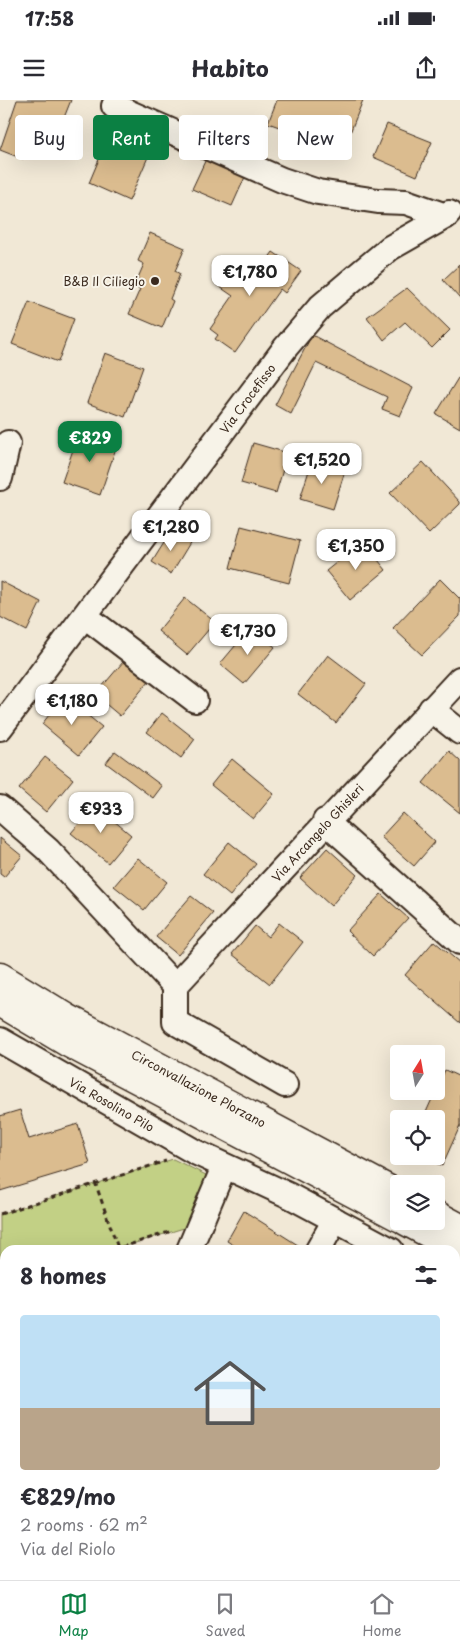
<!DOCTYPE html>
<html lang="en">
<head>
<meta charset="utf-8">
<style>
  :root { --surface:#fff; --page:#f2f2f3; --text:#2b2b33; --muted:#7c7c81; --line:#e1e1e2; --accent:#0b8043 }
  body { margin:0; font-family:"Playpen Sans",sans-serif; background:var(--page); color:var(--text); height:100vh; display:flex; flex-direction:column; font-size:19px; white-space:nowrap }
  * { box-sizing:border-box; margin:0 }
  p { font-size:16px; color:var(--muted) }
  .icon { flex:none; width:28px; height:28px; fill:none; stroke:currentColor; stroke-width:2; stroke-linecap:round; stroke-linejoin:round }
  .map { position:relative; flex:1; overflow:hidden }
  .drawer { position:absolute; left:0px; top:1145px; width:460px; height:335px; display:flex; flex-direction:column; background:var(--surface); border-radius:15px 15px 0 0; box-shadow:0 5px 20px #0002 }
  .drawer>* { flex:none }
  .guide { position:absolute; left:15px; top:15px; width:430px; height:45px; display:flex; gap:10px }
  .needle { width:32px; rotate:11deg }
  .buttons { position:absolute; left:390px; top:945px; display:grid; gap:10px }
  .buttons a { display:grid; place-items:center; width:55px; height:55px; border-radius:5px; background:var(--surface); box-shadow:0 5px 20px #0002; font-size:25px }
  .price { position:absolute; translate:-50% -42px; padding:0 11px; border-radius:10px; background:#fff; color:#222; font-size:16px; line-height:32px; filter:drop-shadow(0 1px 2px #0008) }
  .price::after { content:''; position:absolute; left:50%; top:30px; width:15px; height:11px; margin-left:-8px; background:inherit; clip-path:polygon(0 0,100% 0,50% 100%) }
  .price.active { background:var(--accent); color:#fff }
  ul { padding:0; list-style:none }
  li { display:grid; align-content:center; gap:10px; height:265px; padding:0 20px }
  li+li { border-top:1px solid var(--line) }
  li span { display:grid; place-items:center; height:155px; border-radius:5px; color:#555 }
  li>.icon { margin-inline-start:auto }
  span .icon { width:90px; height:90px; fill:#fffc; stroke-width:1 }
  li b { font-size:21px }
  h2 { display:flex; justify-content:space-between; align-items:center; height:60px; padding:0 20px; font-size:21px }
  .tag { padding:0 18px; border-radius:5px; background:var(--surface); box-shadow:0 5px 20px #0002; font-size:18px; line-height:45px }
  .tag.active { background:var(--accent); color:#fff }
  .status { display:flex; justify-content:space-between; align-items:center; height:35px; padding:0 25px; background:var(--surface); direction:ltr }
  .status svg { height:14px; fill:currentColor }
  header { display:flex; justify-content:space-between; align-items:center; height:65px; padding:0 20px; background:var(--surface); font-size:22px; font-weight:700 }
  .tab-bar { display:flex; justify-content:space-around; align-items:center; height:70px; border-top:1px solid var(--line); background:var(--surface); font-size:14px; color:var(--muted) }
  .tab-bar a { display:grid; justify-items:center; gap:2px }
  .tab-bar .active { color:var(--accent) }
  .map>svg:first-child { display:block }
  .green { fill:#c2d085; stroke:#7e7d52 }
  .building { fill:#dbbc8f; stroke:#3b2a1e }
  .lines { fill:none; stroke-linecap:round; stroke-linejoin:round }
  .minor-casing { stroke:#3b2a1e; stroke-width:28 }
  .trunk-casing { stroke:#3b2a1e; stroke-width:31 }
  .path { stroke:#3b2a1e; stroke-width:3; stroke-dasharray:5 4; stroke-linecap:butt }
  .minor { stroke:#f7f3e8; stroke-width:24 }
  .trunk { stroke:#f7f3e8; stroke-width:28 }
  .poi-dot { fill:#3b2a1e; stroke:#f7f3e8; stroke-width:2 }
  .labels { text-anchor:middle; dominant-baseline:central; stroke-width:4; stroke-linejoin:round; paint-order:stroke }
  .poi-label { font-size:12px; fill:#3b2a1e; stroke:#f7f3e8; text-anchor:end }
  .street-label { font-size:12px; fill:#3b2a1e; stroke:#f7f3e8 }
</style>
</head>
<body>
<div class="status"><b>17:58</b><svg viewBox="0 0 49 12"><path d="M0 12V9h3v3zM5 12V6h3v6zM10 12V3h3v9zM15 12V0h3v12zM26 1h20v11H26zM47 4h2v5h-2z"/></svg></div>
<header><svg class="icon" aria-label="menu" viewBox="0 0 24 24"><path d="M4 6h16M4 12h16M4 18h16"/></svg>Habito<svg class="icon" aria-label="share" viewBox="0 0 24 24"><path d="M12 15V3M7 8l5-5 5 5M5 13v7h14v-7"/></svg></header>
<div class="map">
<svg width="460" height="1480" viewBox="0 0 460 1480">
  <rect width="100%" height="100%" fill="#f1e8d6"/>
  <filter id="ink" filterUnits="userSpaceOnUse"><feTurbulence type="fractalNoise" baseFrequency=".02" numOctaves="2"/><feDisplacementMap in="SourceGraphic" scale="10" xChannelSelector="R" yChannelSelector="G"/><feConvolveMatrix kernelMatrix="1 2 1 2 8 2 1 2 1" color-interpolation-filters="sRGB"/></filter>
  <g filter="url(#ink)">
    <path class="green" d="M173,1059L208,1076L187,1127L113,1150H5V1184L0,1185V1114Z
      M460,1295V1480H358L356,1475H455V1303Z"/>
    <path class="building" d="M17,0H71L56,38L36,26L23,59L0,50Z
      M277,0H363L346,43L299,24L296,33L268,23Z
      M387,24L432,42L417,76L373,57Z
      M110,33L151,50L129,101L89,83Z
      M206,59L245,77L232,106L192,89Z
      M150,133L185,148L175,171L180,174L170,199L173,201L162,228L129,214L140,189L134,187L144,164L138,161Z
      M273,152L301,171L285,193L280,189L235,253L215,239L218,235L210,229L233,196L217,185L236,158L258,173Z
      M460,164V199L443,180Z
      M407,188L450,230L432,248L405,222L384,240L367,217Z
      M29,202L74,219L58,262L12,244Z
      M312,235L413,288L400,316L382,309L387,297L316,263L291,314L275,305Z
      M105,253L143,267L125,317L87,303Z
      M458,278L460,279V328L436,314Z
      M79,332L117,345L100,395L62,382Z
      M253,343L288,353L276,393L241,383Z
      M312,361L345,371L333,409L300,399Z
      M423,362L460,402V404L429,434L390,393Z
      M241,426L300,441L289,483L230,468Z
      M172,430L191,441L171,474L152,462Z
      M363,441L386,470L350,500L326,471Z
      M440,479L460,499V516L422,555L393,528Z
      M0,481L41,502L27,531L0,517Z
      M185,498L215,522L187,555L158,531Z
      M251,527L275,547L244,584L220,564Z
      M129,555L154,575L120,616L95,595Z
      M328,555L366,584L336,623L298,594Z
      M64,596L102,627L79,655L42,624Z
      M162,613L195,639L181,658L147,632Z
      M115,651L162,686L153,698L106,663Z
      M449,651L460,661V713L423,683Z
      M45,657L73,679L46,712L19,689Z
      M232,659L274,694L253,719L211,685Z
      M95,705L131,735L108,763L71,733Z
      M403,713L435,742L414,766L381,737Z
      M0,738L22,756L4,777L0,774Z
      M229,742L256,764L230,796L203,774Z
      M327,748L357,775L331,806L300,778Z
      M138,758L167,782L144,810L114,786Z
      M381,794L408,818L373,856L347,831Z
      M191,796L213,813L178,855L156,837Z
      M279,823L303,842L270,884L232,854L255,826L268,837Z
      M434,841L460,863V923L405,875Z
      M445,970L460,977V1026L442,1066L421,1056H436V1019H423Z
      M20,1010L29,1039L78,1024L90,1064L0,1091V1016Z
      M244,1111L301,1147L299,1150H241L227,1141Z
      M5,1228V1313L0,1297V1230Z"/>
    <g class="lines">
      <defs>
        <g id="minor">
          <path d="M114,6L282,80L318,92L378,101L406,102L446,116L449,113"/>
          <path d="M0,378L8,343"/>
          <path d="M85,516L195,600"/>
          <path d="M431,609L460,632"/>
          <path id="s1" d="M0,628L286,247L320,207L359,174L390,148L446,116"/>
          <path d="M0,708L48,750L175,886"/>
          <path d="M325,721L460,842"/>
          <path id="s2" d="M0,940L195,1052L290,1096L391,1150"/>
          <path id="s3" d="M285,985L175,922V886L460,579"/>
          <path d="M189,1150L224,1067"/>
          <path d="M318,1150L335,1120"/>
          <path d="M455,1184L460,1187"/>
          <path d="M455,1243L460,1235"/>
          <path d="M10,1475L17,1480"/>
        </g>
        <g id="trunk">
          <path id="s4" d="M0,877L67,918L399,1095"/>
          <path d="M0,902L67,942L399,1117"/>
          <path d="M436,1115L460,1128"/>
          <path d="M406,1121L460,1150"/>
        </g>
      </defs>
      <use href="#minor" class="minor-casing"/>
      <use href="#trunk" class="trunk-casing"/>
      <path class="path" d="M95,1082L118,1148
        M0,1114L166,1061
        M113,1150L172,1131
        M0,1185L5,1184
        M455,1366L460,1340
        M455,1424H460
        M314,1480L329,1477L332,1480
        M401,1480L404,1475"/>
      <use href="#minor" class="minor"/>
      <use href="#trunk" class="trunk"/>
    </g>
  </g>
  <circle class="poi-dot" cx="155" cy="181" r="5"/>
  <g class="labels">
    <g class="poi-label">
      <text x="145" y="181">B&amp;B Il Ciliegio</text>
    </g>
    <g class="street-label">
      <text stroke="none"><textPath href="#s1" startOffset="412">Via Crocefisso</textPath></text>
      <text stroke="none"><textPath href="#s3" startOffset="372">Via Arcangelo Ghisleri</textPath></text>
      <text stroke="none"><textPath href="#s4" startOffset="228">Circonvallazione Plorzano</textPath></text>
      <text stroke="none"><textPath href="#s2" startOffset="129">Via Rosolino Pilo</textPath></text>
    </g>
  </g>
</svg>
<div class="buttons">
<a><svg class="needle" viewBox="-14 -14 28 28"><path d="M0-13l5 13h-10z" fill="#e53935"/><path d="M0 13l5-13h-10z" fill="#7c7c81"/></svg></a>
<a><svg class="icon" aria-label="locate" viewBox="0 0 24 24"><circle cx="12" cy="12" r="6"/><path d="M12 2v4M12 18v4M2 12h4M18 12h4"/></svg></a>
<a><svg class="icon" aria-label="layers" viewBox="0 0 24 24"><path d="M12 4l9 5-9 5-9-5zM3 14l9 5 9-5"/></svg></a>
</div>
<b class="price" style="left:250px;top:197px">€1,780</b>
<b class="price active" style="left:90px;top:363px">€829</b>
<b class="price" style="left:322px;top:385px">€1,520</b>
<b class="price" style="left:171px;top:452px">€1,280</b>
<b class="price" style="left:356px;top:471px">€1,350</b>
<b class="price" style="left:248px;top:556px">€1,730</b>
<b class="price" style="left:72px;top:626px">€1,180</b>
<b class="price" style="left:101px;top:734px">€933</b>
<div class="guide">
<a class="tag">Buy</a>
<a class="tag active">Rent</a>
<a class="tag">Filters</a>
<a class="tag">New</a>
</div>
<section class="drawer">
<h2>8 homes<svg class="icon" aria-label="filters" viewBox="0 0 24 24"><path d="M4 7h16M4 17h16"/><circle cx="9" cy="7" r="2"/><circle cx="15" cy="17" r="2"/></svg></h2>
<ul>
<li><span style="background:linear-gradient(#bfe0f5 60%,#b9a48a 0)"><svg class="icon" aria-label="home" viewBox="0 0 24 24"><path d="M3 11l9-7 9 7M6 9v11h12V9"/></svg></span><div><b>€829/mo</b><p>2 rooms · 62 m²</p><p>Via del Riolo</p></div></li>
</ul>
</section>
</div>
<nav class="tab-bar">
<a class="active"><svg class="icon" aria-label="map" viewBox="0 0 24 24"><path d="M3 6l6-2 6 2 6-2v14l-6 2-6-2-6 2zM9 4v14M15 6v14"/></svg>Map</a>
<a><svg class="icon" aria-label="saved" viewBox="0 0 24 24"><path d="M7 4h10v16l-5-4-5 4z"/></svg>Saved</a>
<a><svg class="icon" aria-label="home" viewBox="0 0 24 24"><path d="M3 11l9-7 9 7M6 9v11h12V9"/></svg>Home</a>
</nav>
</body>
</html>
